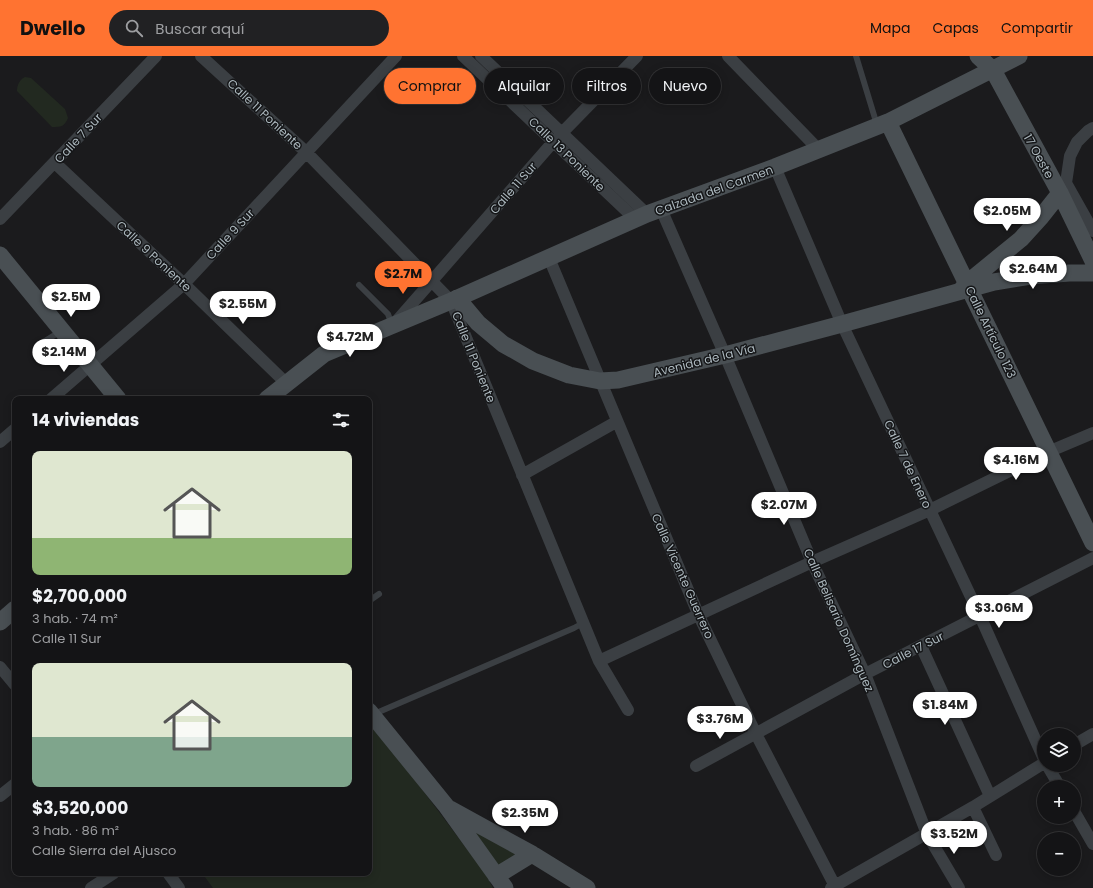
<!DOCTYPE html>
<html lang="es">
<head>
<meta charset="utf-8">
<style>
  :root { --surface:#141416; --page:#212123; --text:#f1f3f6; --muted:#9d9ea1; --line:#333335; --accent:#ff7331 }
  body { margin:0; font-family:Poppins,sans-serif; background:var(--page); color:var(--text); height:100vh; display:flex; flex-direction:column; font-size:15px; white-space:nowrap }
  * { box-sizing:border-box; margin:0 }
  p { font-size:13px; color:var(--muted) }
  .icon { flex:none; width:22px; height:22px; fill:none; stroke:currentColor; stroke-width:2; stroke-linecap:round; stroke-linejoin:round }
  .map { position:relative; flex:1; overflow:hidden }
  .panel { position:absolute; left:12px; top:340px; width:360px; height:480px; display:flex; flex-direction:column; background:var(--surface); border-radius:8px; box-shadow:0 2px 10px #0003,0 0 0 1px var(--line) }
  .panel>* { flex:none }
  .guide { position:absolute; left:384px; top:12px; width:380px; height:36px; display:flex; gap:8px }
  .buttons { position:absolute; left:1037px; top:672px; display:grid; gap:8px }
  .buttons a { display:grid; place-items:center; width:44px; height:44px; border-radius:50%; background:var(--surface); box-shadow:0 2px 10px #0003,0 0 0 1px var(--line); font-size:20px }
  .price { position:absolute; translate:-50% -34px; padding:0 9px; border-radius:14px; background:#fff; color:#222; font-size:13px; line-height:26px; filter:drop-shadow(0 1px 2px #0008) }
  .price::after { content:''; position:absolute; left:50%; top:24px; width:12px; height:9px; margin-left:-6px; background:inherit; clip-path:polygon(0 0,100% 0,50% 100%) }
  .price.selected { background:var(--accent); color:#111 }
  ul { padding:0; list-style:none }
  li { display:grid; align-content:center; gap:8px; height:212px; padding:0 20px }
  li span { display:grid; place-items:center; height:124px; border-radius:8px; color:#555 }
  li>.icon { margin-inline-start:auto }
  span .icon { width:72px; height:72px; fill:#fffc; stroke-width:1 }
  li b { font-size:17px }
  h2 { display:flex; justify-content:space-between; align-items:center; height:48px; padding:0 20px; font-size:17px }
  .chip { padding:0 14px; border-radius:18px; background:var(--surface); box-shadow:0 2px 10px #0003,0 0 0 1px var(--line); font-size:14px; line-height:36px }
  .chip.selected { background:var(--accent); color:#111 }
  header { display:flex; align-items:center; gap:24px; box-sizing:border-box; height:56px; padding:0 20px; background:var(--accent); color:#111 }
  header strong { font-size:19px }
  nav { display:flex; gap:22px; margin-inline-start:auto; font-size:14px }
  .search { width:280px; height:36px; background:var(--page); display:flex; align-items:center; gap:10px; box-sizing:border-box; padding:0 14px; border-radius:22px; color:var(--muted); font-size:15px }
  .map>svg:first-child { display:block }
  .green { fill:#222920 }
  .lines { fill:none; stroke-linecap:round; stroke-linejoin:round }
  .lane { stroke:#3b3f43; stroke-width:6 }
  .street { stroke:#3b3f43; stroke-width:12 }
  .secondary { stroke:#494f53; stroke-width:17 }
  .labels { text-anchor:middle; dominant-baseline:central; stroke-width:3; stroke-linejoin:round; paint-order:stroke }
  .street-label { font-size:12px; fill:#acb8be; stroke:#151618 }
</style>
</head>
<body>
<header>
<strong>Dwello</strong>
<div class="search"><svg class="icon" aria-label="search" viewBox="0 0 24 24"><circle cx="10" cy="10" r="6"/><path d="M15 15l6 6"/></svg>Buscar aquí</div>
<nav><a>Mapa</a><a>Capas</a><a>Compartir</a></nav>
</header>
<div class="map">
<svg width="1093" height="832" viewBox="0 0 1093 832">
  <rect width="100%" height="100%" fill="#1b1b1d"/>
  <path class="green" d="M25,21L31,22L65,53L68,62C64,71 61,71 52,71L17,35C17,29 20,23 25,21Z
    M369,663L485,817L493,832H213L202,817H369Z
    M462,764L521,799L498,813Z"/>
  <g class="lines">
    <path class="lane" d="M856,0L877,69
      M359,229L388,258L392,269
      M37,290L61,275
      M369,545L379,538
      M374,658L574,572L583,567"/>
    <path class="street" d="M201,0L306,96L451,245L599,605L628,654
      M463,0L635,163
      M481,0L647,158
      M728,0L819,94
      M55,107L184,228L286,327
      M775,111L842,268L980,560L1044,703
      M1066,127L1093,175
      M1060,137L1066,127L1070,100L1077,86L1088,75L1093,72
      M661,153L725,299L812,506L865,618L927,778L959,832
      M0,163L156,0
      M549,202L699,560L756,678L835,830
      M395,267L554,85L637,0
      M51,343L184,228L396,0
      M0,386L15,373
      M522,419L616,366
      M921,590L990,740
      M599,605L812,506L930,454L1048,396L1093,377
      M0,611L15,629
      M1074,689L1093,678
      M1047,709L1060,731
      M696,710L865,618L1093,502
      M0,740L15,728
      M973,751L996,799
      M1074,755L1093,788
      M168,817L179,832
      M91,832L114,817
      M831,832L973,751L1044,707"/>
    <path class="secondary" d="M978,0L993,14L1060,137L1093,205
      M888,66L1093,487
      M0,199L118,343
      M962,233L967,227L1021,183L1041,161L1060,137
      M457,242L478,267L503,288L533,305L569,319L600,325L618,324L725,299L842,268L994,226L1031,220L1069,217H1093
      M267,343L324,298L451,245L647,158L775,111L888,66L1019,0
      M0,566L15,553
      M369,655L447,751L505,832
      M450,753L532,798L587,832
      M496,820L532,798"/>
  </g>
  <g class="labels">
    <g class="street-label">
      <text transform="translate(265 58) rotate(43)">Calle 11 Poniente</text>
      <text transform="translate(78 82) rotate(-47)">Calle 7 Sur</text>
      <text transform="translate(567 98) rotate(44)">Calle 13 Poniente</text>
      <text transform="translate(1039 100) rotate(61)">17 Oeste</text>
      <text transform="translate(513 132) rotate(-49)">Calle 11 Sur</text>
      <text transform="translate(714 134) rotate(-20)">Calzada del Carmen</text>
      <text transform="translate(230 178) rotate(-47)">Calle 9 Sur</text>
      <text transform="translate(154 200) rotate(43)">Calle 9 Poniente</text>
      <text transform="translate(991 276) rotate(64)">Calle Artículo 123</text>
      <text transform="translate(474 301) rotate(68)">Calle 11 Poniente</text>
      <text transform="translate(704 304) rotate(-14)">Avenida de la Vía</text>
      <text transform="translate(908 408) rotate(65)">Calle 7 de Enero</text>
      <text transform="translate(683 520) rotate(66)">Calle Vicente Guerrero</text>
      <text transform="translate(839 564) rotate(66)">Calle Belisario Domínguez</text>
      <text transform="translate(913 594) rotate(-27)">Calle 17 Sur</text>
    </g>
  </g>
</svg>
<div class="buttons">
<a><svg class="icon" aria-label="layers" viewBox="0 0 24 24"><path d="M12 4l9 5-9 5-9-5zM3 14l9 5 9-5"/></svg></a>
<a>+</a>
<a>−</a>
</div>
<b class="price" style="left:1007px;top:176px">$2.05M</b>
<b class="price" style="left:1033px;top:234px">$2.64M</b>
<b class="price selected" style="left:403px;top:239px">$2.7M</b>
<b class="price" style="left:71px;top:262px">$2.5M</b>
<b class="price" style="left:243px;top:269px">$2.55M</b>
<b class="price" style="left:350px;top:302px">$4.72M</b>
<b class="price" style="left:64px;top:317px">$2.14M</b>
<b class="price" style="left:1016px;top:425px">$4.16M</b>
<b class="price" style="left:784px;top:470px">$2.07M</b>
<b class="price" style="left:999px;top:573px">$3.06M</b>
<b class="price" style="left:945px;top:670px">$1.84M</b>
<b class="price" style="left:720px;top:684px">$3.76M</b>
<b class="price" style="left:525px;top:778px">$2.35M</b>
<b class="price" style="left:954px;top:799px">$3.52M</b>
<div class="guide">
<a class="chip selected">Comprar</a>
<a class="chip">Alquilar</a>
<a class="chip">Filtros</a>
<a class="chip">Nuevo</a>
</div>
<section class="panel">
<h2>14 viviendas<svg class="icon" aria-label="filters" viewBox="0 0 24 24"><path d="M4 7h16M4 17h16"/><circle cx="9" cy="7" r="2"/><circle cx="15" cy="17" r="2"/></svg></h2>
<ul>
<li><span style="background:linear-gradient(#dfe7d0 70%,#8fb573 0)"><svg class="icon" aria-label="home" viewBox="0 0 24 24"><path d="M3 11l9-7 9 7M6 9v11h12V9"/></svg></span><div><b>$2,700,000</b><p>3 hab. · 74 m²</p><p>Calle 11 Sur</p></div></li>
<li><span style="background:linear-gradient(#dfe7d0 60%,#7fa58c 0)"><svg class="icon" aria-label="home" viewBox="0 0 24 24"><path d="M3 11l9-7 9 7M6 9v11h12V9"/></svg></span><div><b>$3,520,000</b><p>3 hab. · 86 m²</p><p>Calle Sierra del Ajusco</p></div></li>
</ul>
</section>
</div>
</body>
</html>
